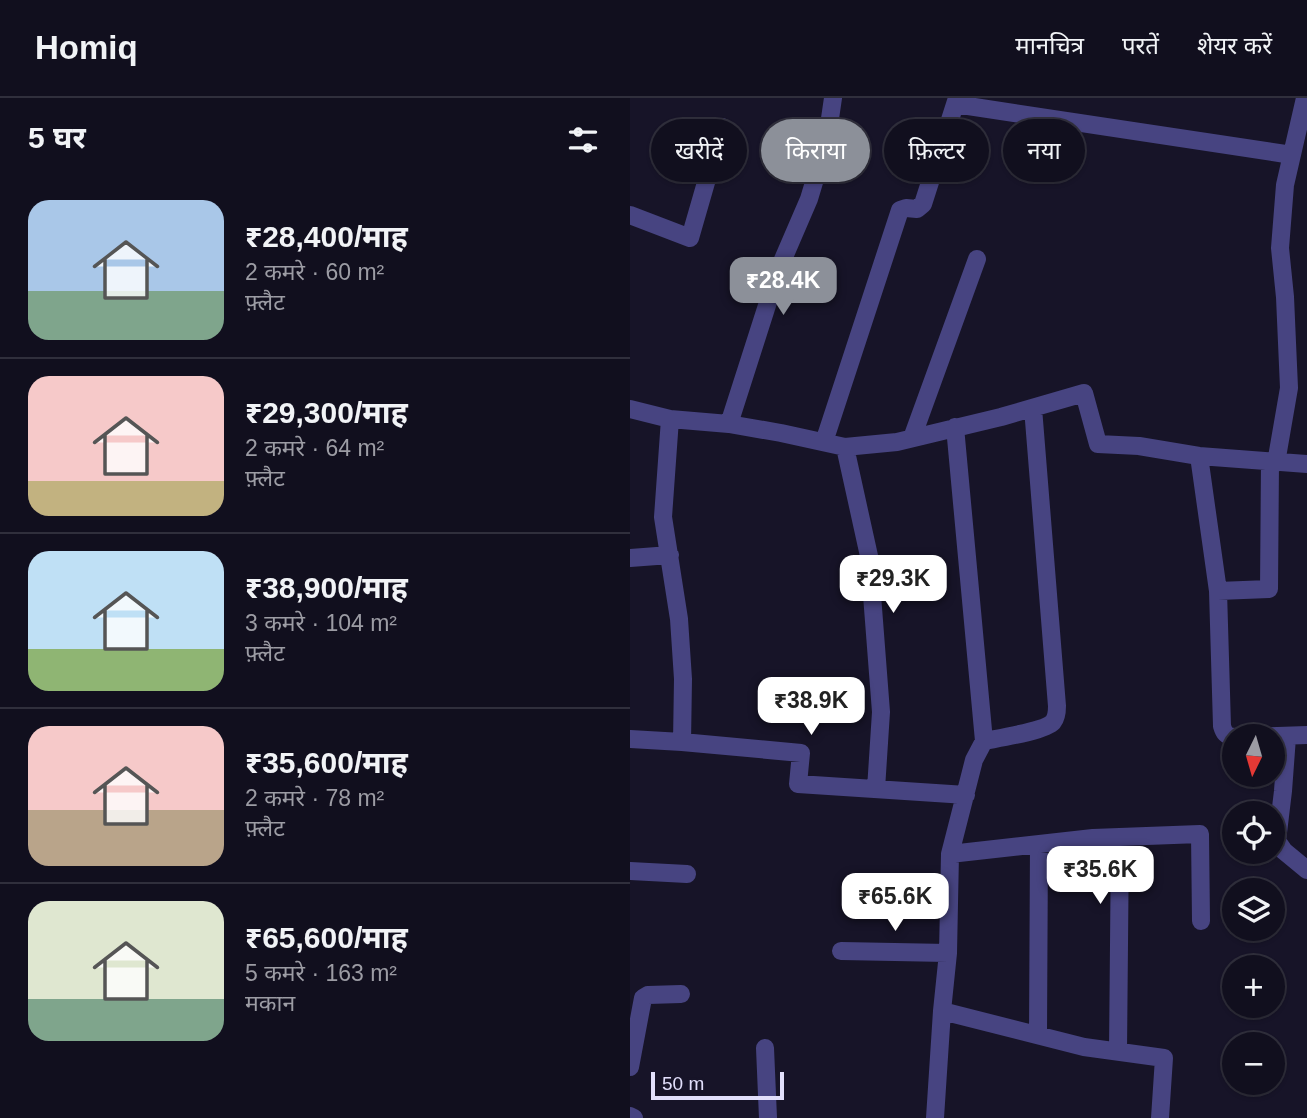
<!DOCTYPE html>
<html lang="hi">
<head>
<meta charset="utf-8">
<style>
  :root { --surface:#110f1e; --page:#1e1d2b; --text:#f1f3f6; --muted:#9c9ca4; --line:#302f3c; --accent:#8c9099 }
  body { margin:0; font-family:Arial,"Noto Sans Devanagari",sans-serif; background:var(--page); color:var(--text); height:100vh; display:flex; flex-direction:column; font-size:26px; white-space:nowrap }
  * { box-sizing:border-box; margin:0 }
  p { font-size:23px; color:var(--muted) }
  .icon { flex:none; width:38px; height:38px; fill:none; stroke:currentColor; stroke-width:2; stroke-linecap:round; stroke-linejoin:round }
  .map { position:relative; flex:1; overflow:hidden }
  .sheet { display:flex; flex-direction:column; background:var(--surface); width:630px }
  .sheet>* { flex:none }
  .guide { position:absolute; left:21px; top:21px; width:550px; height:63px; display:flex; gap:14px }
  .needle { width:46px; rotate:185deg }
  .buttons { position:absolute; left:592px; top:626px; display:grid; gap:14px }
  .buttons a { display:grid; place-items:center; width:63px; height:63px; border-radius:50%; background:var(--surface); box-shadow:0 2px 5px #0004,0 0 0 2px var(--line); font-size:35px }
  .scale { position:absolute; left:21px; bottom:18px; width:133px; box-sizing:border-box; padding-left:7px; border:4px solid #e2dffb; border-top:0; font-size:19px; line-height:24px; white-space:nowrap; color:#e2dffb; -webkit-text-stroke:5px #171428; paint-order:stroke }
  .price { position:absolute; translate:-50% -60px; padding:0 16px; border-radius:14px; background:#fff; color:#222; font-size:23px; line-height:46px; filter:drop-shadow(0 2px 4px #0008) }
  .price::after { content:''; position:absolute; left:50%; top:42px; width:21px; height:16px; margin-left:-10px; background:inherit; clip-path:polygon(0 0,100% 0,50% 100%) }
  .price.on { background:var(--accent); color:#fff }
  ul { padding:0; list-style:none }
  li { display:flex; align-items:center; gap:21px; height:175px; padding:0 28px }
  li+li { border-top:2px solid var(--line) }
  li span { display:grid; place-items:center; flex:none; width:196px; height:140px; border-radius:21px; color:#555 }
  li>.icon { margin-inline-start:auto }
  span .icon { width:84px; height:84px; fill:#fffc; stroke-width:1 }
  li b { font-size:30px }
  h2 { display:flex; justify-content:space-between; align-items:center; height:84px; padding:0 28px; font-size:30px }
  .pill { padding:0 24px; border-radius:32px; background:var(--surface); box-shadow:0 2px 5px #0004,0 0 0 2px var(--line); font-size:24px; line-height:63px }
  .pill.on { background:var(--accent); color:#fff }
  header { display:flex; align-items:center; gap:42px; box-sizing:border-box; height:98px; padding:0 35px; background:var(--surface); border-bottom:2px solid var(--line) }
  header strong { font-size:33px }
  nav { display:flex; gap:38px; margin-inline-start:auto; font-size:24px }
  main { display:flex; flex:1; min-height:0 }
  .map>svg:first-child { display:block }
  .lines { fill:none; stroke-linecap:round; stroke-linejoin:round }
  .street { stroke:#474481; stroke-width:18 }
</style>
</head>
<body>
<header>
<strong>Homiq</strong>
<nav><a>मानचित्र</a><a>परतें</a><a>शेयर करें</a></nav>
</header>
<main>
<section class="sheet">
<h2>5 घर<svg class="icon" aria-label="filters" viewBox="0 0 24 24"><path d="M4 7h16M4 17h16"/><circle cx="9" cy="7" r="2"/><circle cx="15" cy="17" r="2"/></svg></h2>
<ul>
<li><span style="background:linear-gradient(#a9c7e8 65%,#7fa58c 0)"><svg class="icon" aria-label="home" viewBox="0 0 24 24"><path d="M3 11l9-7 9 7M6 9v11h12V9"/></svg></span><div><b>₹28,400/माह</b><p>2 कमरे · 60 m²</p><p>फ़्लैट</p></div></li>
<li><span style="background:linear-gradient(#f6c9c9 75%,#c2b280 0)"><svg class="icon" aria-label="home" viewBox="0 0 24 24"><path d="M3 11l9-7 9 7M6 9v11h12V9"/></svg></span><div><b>₹29,300/माह</b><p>2 कमरे · 64 m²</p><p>फ़्लैट</p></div></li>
<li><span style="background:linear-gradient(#bfe0f5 70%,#8fb573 0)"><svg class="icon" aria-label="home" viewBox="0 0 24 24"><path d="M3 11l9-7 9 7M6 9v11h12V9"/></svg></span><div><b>₹38,900/माह</b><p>3 कमरे · 104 m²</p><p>फ़्लैट</p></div></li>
<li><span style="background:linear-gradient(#f6c9c9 60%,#b9a48a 0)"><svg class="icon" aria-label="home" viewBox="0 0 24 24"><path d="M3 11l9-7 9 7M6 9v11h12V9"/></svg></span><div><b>₹35,600/माह</b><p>2 कमरे · 78 m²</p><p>फ़्लैट</p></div></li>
<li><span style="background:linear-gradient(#dfe7d0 70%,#7fa58c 0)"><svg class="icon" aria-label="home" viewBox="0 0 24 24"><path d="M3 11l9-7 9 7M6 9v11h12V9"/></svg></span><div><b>₹65,600/माह</b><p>5 कमरे · 163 m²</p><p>मकान</p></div></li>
</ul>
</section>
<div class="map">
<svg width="677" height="1020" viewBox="0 0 677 1020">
  <rect width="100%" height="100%" fill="#171428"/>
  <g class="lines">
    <path class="street" d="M325,6L662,57
      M0,117L60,140L92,29
      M403,310L427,608C427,613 427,619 423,624C415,633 369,640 354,643L344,662L320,756L318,855L312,913L454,949L534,960L530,1020
      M0,311L40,321L99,326L151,335L215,349L267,344L371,319L454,295L468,346L509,348L569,358L677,366
      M40,321L33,419L49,521L53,581L52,644
      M99,326L148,173L179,101L197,41L203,0
      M325,329L354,643
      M282,340L347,161
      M194,344L270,112L276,110L287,111L293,106L327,0
      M215,349L239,458L251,614L246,691
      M569,358L588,493L592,628C594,635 596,638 604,639
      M646,365L659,290L655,199L650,150L655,87L675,0
      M0,460L40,457
      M588,493L639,491L640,364
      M622,639L677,637
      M657,639L653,693L647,743L654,753L677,772
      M0,641L52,644L171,655L168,686L336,697
      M320,756L463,740L570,736L571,823
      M0,773L57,776
      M211,853L318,855
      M408,937L409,746
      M135,950L138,1020
      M488,954L490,739
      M0,969L13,900L18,897L51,896
      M0,1018L4,1020
      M305,1020L312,913"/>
  </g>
</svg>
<div class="buttons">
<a><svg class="needle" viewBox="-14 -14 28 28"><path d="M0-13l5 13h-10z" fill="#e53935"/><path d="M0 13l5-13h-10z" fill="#9c9ca4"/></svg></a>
<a><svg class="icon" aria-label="locate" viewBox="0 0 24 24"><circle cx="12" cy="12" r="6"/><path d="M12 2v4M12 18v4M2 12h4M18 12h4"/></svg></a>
<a><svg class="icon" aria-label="layers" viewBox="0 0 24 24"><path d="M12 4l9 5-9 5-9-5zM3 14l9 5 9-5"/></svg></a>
<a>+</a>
<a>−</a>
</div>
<div class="scale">50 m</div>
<b class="price on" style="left:153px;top:219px">₹28.4K</b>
<b class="price" style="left:263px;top:517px">₹29.3K</b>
<b class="price" style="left:181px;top:639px">₹38.9K</b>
<b class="price" style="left:470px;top:808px">₹35.6K</b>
<b class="price" style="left:265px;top:835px">₹65.6K</b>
<div class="guide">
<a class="pill">खरीदें</a>
<a class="pill on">किराया</a>
<a class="pill">फ़िल्टर</a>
<a class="pill">नया</a>
</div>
</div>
</main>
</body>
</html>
